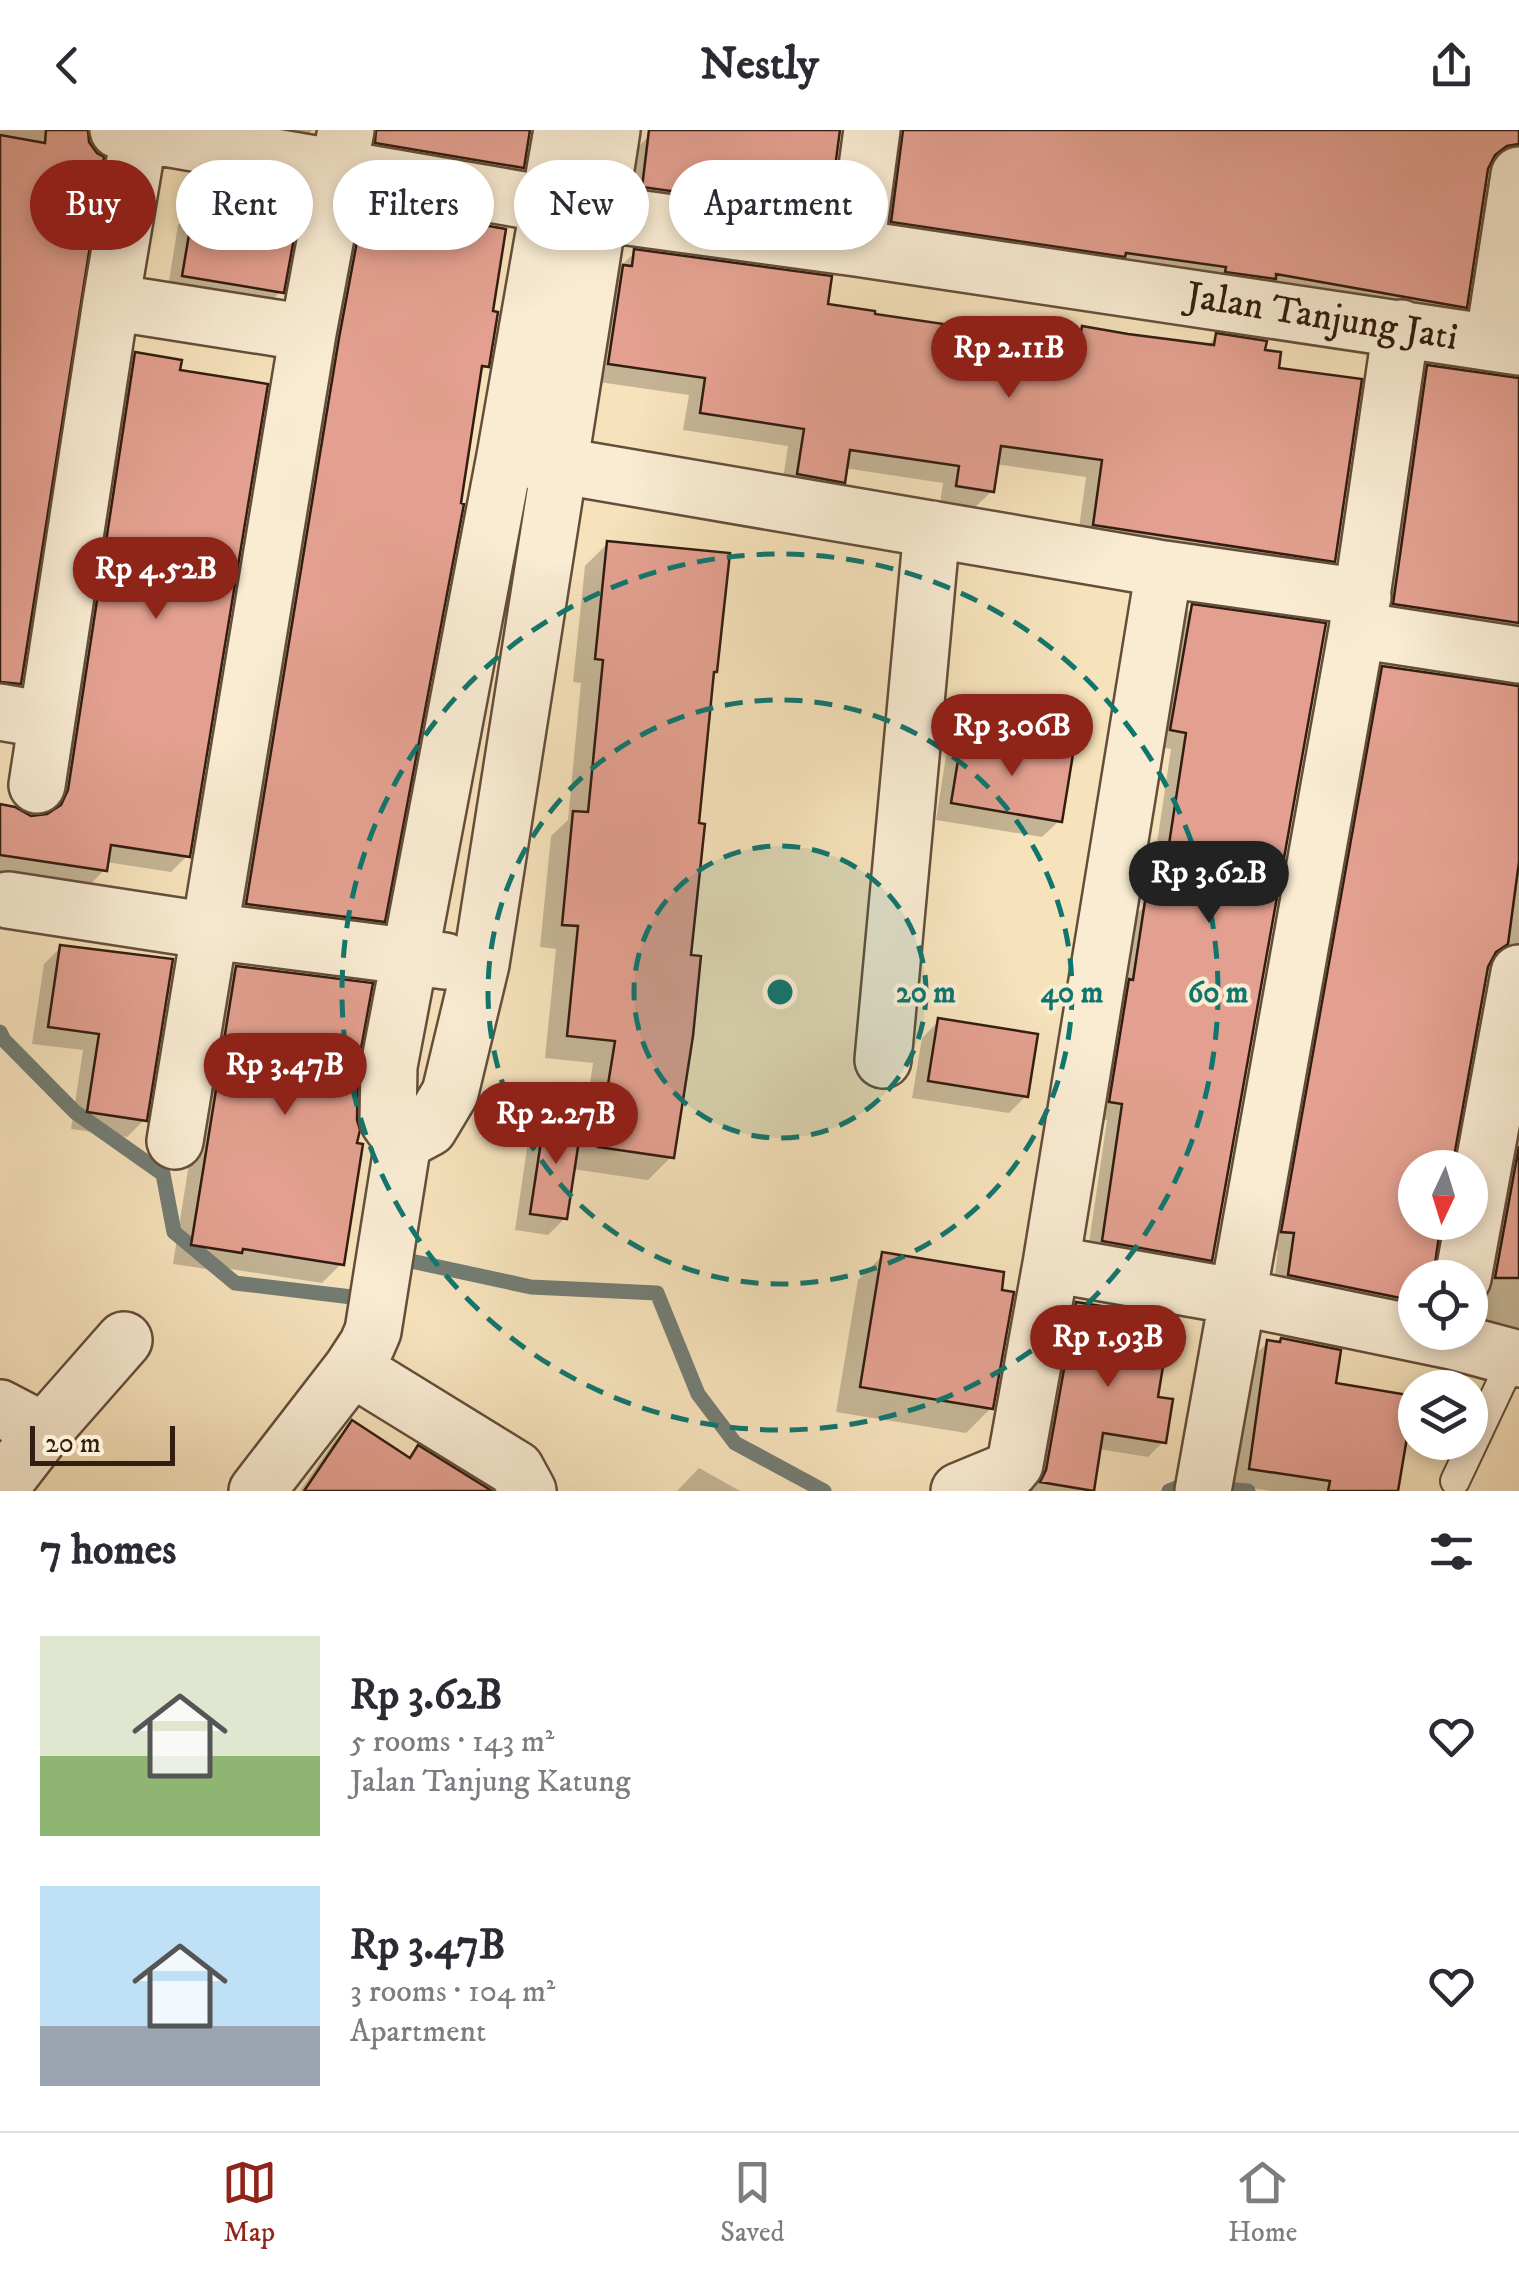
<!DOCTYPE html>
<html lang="en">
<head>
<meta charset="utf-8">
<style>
  :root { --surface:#fff; --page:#f2f2f3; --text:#2b2b33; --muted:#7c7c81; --line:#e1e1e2; --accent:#8f2418 }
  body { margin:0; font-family:"IM FELL DW Pica",serif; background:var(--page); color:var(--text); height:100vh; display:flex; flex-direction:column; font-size:38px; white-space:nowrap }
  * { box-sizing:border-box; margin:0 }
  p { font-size:32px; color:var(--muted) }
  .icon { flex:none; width:55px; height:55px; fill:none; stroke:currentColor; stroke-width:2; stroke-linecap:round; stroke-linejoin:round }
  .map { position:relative; height:1361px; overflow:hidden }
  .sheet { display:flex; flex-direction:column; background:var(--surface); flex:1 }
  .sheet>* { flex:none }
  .hud { position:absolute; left:30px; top:30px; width:1000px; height:90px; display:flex; gap:20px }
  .needle { width:65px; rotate:184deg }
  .fabs { position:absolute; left:1398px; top:1020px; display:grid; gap:20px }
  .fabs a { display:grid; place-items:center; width:90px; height:90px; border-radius:50%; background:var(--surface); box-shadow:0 5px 15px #0003; font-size:50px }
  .scale { position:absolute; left:30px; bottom:25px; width:145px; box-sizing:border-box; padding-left:10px; border:5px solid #331c10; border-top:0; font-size:28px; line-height:35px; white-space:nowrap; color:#331c10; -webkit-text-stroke:8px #f9ecd3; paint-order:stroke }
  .price { position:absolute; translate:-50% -85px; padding:0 22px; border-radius:35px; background:var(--accent); color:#fff; font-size:32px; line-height:65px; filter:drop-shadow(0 2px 5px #0008) }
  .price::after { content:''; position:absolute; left:50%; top:60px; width:30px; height:22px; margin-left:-15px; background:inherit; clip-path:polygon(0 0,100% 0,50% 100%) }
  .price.current { background:#222; color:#fff }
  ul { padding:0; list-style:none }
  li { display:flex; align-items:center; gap:30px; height:250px; padding:0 40px }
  li span { display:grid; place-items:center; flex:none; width:280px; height:200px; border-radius:0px; color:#555 }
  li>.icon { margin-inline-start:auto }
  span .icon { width:120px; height:120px; fill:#fffc; stroke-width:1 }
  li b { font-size:42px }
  h2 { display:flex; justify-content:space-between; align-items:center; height:120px; padding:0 40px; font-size:42px }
  .chip { padding:0 35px; border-radius:45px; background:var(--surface); box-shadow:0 5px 15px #0003; font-size:35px; line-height:90px }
  .chip.current { background:var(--accent); color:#fff }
  header { display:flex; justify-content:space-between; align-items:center; height:130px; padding:0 40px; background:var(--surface); font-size:45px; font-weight:800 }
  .menu { display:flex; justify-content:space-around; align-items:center; height:140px; border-top:2px solid var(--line); background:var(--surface); font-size:28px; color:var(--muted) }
  .menu a { display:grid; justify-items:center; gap:5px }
  .menu .current { color:var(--accent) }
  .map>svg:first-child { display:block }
  .shadow { fill:#0003 }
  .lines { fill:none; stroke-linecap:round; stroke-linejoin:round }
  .stream { stroke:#737d74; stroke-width:15 }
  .building { fill:#e3a090; stroke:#331c10; stroke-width:2.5 }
  .lane-casing { stroke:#644e3b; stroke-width:32 }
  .street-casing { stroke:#644e3b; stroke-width:60 }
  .lane { stroke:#f9ecd3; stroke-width:28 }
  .street { stroke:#f9ecd3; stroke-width:55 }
  .ring { fill:none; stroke:#0f766e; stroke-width:5; stroke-dasharray:18 12 }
  .labels { text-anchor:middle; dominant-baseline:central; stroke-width:8; stroke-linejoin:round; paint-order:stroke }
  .street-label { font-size:38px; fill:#331c10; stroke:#f9ecd3 }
  .centre { fill:#0f766e; stroke:#f9ecd3; stroke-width:5 }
  .ring-label { font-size:30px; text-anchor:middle; font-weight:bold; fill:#0f766e; stroke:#f9ecd3; stroke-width:8; stroke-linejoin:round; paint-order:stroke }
</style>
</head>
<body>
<header><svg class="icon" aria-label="back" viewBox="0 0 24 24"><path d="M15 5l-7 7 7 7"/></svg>Nestly<svg class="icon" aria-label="share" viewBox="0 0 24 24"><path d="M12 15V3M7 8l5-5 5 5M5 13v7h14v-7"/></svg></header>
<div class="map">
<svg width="1519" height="1361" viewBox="0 0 1519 1361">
  <rect width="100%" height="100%" fill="#f6e2bb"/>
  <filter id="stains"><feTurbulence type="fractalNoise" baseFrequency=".002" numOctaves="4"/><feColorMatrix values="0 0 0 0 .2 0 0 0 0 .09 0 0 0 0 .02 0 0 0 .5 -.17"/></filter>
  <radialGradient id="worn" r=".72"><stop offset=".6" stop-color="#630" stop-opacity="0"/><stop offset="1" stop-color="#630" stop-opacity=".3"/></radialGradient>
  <path class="shadow" d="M0,0H85L19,553L0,571Z
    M168,0H312L291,21Z
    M349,0H528L521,37L501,57L356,32Z
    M648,0H838L827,82L810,99L626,74L633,22L647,8Z
    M881,0H1519V36L1505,30L1489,32L1464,176L1447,193L875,108Z
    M365,77L490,184L486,236L479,244L382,791L366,807L231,790L348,93Z
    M195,78L281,161L264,178L167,163L178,95Z
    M635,122L825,176L872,186L1066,215L1083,198L1206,217L1217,206L1262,222L1276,240L1333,430L1315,448L1077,412L1086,347L995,334L992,361L974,378L940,373L943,353L844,338L842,351L824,369L781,362L788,316L683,300L689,265L592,251L617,140Z
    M136,225L188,725L171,742L106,732L104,740L88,757L0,743V677L31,688L48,687L52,680L119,242Z
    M1428,238L1519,250V516L1377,490L1411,255Z
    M608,413L711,545L671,1027L648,1050L572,1039L565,1088L548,1105L515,1100L529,1005L546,988L584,994L593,933L545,928L556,819L540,817L551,706L568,690L581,553L573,552L585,436Z
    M1193,477L1210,1129L1194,1146L1087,1127L1107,990L1094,988L1130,790L1148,773L1171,619L1155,616L1176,494Z
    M1383,538L1519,558V834L1508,829L1489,830L1415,1038V1191L1273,1162L1278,1120L1266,1118L1366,555Z
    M963,609L1060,690L1042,707L936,690L946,626Z
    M61,817L144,990L127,1007L71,999L83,920L32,914L44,834Z
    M236,838L355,935L342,1133L322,1153L224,1138L220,1141L173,1134L217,858Z
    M939,891L1026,966L1009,983L912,968L922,908Z
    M1519,947V1221L1470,1202V1180H1474L1478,1173Z
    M883,1125L991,1278L966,1303L836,1282L858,1150Z
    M1077,1175L1155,1269L1164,1311L1148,1327L1098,1319L1090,1361H1029L1061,1190Z
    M1282,1210L1333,1255L1396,1361H1271L1233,1355L1251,1229L1268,1212L1278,1214Z
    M352,1293L408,1329L418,1319L464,1361H300L335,1310Z
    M699,1338L740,1361H677Z"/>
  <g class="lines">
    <path class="stream" d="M0,902L4,910L75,982L163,1044L174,1102L235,1153L352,1167L366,1159
      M395,1141L411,1131L531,1157L657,1163L698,1264L735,1313L824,1361
      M1169,1361L1182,1356L1248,1361"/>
  </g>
  <path class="building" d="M46,0H88L89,12L97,23L104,27L21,554L0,552V5L45,13Z
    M376,0H530L524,38L375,13Z
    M649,0H840L829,83L642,57Z
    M903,0H1519V14L1507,16L1495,25L1488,39L1467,178L1276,144V149L1225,142L1226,137L1126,123L1125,127L891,92Z
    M364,74L506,99L493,181L498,182L489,237L482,236L461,373L464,374L385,792L246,774L339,208Z
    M194,75L297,92L284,163L182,146Z
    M634,119L832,146L828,174L875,181V184L1079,214L1082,196L1128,204L1214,215L1216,203L1267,211L1265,220L1281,222L1279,238L1362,249L1335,432L1093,395L1102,330L1001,316L994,362L956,356L959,336L850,320L845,353L797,344L804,299L700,283L705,248L608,234L623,135L632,136Z
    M135,222L182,230L180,240L268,254L190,727L111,715L107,741L0,725V674L15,677L31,686L47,684L61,675L68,660Z
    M1427,235L1519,248V493L1393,474Z
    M607,411L730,423L717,542H714L699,693L705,694L691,825L701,826L693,906L674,1028L598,1017L615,911L567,906L578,796L562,795L573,681L588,682L603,530L595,529Z
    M1192,474L1326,493L1212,1131L1102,1111L1122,974L1109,972L1129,849L1133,850L1145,771L1160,773L1186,603L1170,600Z
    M1382,536L1519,556V732L1508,814L1496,822L1488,837L1452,1038H1415V1092H1441L1433,1148H1415V1171L1288,1145L1294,1103L1281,1102Z
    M962,606L1073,624L1062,692L951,673Z
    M60,815L173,829L147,991L87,982L99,904L48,897Z
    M236,836L373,853L358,935L357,990L360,1000L357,1013L363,1014L344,1135L243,1119L242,1123L191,1115Z
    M938,888L1038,904L1028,967L928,951Z
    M545,985L582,991L567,1089L530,1084Z
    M1519,1016V1148H1495Z
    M882,1122L1004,1142L1002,1160L1014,1162L993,1279L860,1257Z
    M1076,1172L1171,1187L1158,1267L1173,1269L1166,1313L1103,1303L1094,1361L1040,1352L1046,1340Z
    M1281,1208L1341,1220L1336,1253L1414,1266L1398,1361H1328L1330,1351L1249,1339L1267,1210L1280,1212Z
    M352,1290L410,1328L418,1315L492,1361H304Z"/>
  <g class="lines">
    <defs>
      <path id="lane" d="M1455,1351L1513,1228"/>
      <path id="street" d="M118,0L599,83L856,118L1519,217
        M856,118L872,0
        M111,172L308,203
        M1493,213L1519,45
        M522,329L1164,439L1363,467
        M1357,500L1519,525
        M0,582L46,590
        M37,655L111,172L140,0
        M8,770L210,801L445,831
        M883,930L932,399
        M175,1011L308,203L346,0
        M403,1012L429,998L450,963L481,834L612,0
        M1051,1134L1239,1167L1452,1211L1519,1229
        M1463,1148L1519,843
        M352,1238L516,1339L528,1361
        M0,1278L44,1301
        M0,1358L44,1301L124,1210
        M257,1361L352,1238L367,1215L373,1201L403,1012L388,991L389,936L505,326L562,0
        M959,1361L1010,1340L1015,1334L1051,1134L1164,439
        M1203,1361L1357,500L1401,198"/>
    </defs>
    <use href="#lane" class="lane-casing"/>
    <use href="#street" class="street-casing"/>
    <use href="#lane" class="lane"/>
    <use href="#street" class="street"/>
  </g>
  <circle cx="780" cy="862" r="146" fill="#0f766e" fill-opacity=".12"/>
  <g class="ring">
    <circle cx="780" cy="862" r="146"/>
    <circle cx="780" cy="862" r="292"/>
    <circle cx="780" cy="862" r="438"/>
  </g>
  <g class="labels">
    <g class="street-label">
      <text transform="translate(1322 187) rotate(9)">Jalan Tanjung Jati</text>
    </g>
  </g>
  <circle cx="780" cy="862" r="15" class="centre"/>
  <g class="ring-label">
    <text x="926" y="872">20 m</text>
    <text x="1072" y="872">40 m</text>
    <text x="1218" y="872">60 m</text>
  </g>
  <rect width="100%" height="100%" filter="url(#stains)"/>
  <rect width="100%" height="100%" fill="url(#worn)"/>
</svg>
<div class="fabs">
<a><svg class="needle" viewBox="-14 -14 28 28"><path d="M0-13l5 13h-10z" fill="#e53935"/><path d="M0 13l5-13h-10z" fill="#7c7c81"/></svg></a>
<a><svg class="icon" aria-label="locate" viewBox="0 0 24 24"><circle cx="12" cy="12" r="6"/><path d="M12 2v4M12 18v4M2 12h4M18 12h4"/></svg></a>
<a><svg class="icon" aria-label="layers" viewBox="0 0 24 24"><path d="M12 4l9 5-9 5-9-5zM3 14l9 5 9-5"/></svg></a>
</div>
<div class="scale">20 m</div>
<b class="price" style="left:1009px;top:271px">Rp 2.11B</b>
<b class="price" style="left:156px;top:492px">Rp 4.52B</b>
<b class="price" style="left:1012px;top:649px">Rp 3.06B</b>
<b class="price current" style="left:1209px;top:796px">Rp 3.62B</b>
<b class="price" style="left:285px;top:988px">Rp 3.47B</b>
<b class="price" style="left:556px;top:1037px">Rp 2.27B</b>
<b class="price" style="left:1108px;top:1260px">Rp 1.93B</b>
<div class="hud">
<a class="chip current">Buy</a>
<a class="chip">Rent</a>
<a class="chip">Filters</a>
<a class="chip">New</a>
<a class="chip">Apartment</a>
</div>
</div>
<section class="sheet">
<h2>7 homes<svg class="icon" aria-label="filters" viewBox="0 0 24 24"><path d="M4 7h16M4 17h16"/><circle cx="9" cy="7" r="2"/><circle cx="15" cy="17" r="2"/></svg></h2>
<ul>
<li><span style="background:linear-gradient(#dfe7d0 60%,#8fb573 0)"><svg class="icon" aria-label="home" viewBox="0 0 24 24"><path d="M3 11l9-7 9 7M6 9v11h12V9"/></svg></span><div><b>Rp 3.62B</b><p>5 rooms · 143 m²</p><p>Jalan Tanjung Katung</p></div><svg class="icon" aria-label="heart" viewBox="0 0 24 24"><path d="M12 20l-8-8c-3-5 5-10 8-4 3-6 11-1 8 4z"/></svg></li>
<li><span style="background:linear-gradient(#bfe0f5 70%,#9aa5b1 0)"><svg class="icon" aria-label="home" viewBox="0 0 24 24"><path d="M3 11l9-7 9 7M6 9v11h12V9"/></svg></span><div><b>Rp 3.47B</b><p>3 rooms · 104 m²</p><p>Apartment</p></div><svg class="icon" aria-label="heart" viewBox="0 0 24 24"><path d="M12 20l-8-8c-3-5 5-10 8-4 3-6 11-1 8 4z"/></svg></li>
</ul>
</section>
<nav class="menu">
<a class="current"><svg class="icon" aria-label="map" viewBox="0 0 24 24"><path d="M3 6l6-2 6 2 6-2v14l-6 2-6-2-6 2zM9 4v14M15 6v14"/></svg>Map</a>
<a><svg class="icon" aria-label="saved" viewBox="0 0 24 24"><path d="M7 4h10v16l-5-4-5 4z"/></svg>Saved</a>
<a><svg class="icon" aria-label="home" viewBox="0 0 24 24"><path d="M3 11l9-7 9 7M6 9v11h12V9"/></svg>Home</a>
</nav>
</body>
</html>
